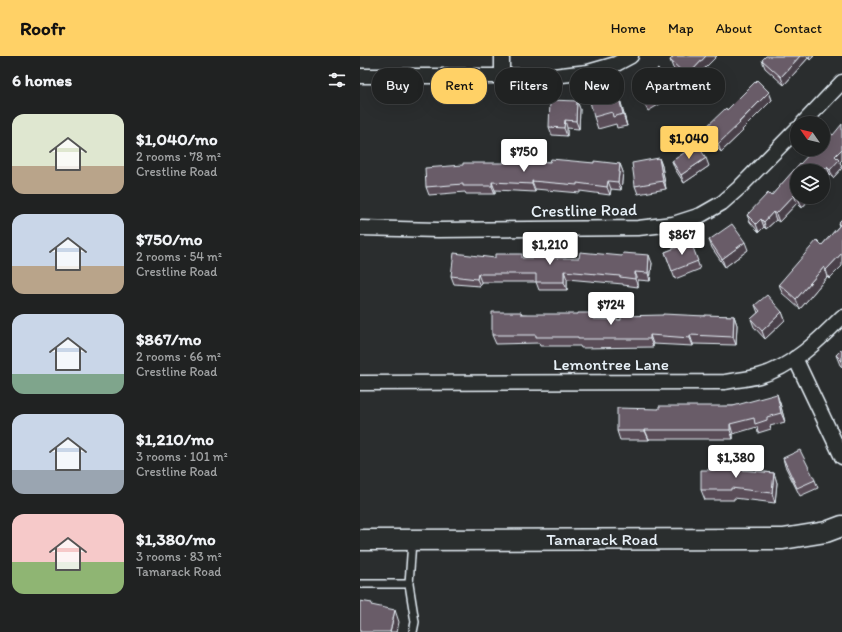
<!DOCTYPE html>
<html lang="en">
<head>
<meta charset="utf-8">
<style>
  :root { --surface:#202222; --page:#2d2f2f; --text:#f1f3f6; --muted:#a2a4a5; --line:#3d3f40; --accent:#ffd166 }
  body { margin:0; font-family:Itim,sans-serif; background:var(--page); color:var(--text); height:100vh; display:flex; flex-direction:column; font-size:15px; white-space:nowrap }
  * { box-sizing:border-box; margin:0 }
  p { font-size:13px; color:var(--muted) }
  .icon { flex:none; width:22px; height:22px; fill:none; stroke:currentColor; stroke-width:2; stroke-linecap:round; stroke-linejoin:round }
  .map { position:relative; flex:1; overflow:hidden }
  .details { display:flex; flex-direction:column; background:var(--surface); width:360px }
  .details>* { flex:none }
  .top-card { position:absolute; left:12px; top:12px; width:380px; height:36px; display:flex; gap:8px }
  .needle { width:26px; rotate:304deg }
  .fabs { position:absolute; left:430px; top:60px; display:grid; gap:8px }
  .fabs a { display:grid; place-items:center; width:40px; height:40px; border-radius:50%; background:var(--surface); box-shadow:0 4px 16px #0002,0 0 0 1px var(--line); font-size:20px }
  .price { position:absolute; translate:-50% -34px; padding:0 9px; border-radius:4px; background:#fff; color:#222; font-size:13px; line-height:26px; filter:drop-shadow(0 1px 2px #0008) }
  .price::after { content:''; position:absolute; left:50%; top:24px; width:12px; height:9px; margin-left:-6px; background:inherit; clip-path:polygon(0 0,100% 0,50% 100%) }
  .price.active { background:var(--accent); color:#111 }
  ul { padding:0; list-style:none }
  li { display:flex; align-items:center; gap:12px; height:100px; padding:0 12px }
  li span { display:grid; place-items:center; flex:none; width:112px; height:80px; border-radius:12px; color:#555 }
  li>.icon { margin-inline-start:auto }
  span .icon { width:48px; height:48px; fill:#fffc; stroke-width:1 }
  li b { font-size:17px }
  h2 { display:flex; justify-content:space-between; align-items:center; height:48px; padding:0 12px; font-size:17px }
  .chip { padding:0 14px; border-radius:16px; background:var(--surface); box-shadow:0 4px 16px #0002,0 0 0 1px var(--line); font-size:14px; line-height:36px }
  .chip.active { background:var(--accent); color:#111 }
  header { display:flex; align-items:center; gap:24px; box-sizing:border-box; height:56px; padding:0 20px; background:var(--accent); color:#111 }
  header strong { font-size:19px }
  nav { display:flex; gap:22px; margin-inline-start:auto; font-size:14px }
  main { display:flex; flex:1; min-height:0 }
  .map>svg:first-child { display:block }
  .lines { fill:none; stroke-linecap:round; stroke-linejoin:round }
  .lane-casing { stroke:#e8f1f8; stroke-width:10 }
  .street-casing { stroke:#e8f1f8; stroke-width:17 }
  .secondary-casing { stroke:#e8f1f8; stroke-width:23 }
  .lane { stroke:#2a2d2e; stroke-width:7 }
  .street { stroke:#2a2d2e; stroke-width:14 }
  .secondary { stroke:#2a2d2e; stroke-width:20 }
  .wall { fill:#5a4e59; stroke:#e8f1f8 }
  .shaded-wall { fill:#4a4049; stroke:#e8f1f8 }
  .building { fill:#695b68; stroke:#e8f1f8 }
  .labels { text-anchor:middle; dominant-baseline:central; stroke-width:3; stroke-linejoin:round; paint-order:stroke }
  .street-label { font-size:17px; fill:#e8f1f8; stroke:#2a2d2e }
</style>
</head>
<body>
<header>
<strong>Roofr</strong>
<nav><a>Home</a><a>Map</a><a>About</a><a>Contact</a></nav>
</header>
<main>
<section class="details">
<h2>6 homes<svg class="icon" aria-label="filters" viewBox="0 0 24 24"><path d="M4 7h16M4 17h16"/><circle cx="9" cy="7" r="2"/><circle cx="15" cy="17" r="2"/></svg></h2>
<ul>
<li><span style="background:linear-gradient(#dfe7d0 65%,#b9a48a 0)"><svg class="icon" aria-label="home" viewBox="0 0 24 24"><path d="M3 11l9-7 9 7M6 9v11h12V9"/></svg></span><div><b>$1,040/mo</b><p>2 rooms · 78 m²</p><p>Crestline Road</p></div></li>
<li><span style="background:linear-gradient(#c9d6e8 65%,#b9a48a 0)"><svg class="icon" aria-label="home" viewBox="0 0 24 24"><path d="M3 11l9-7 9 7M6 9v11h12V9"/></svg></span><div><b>$750/mo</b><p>2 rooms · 54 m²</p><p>Crestline Road</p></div></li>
<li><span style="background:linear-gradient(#c9d6e8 75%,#7fa58c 0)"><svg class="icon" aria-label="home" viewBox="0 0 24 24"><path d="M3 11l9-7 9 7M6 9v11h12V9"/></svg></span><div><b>$867/mo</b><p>2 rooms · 66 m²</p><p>Crestline Road</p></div></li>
<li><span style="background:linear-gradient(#c9d6e8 70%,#9aa5b1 0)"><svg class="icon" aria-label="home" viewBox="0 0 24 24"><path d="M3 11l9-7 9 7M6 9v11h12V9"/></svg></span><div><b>$1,210/mo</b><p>3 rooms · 101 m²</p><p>Crestline Road</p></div></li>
<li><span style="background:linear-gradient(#f6c9c9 60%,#8fb573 0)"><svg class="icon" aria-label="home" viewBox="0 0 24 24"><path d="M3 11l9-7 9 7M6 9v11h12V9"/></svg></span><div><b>$1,380/mo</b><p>3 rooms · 83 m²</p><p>Tamarack Road</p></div></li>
</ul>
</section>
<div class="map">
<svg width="482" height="576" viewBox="0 0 482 576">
  <rect width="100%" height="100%" fill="#2a2d2e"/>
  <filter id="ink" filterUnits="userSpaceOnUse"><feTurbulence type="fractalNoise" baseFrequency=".025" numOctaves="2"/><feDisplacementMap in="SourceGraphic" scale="8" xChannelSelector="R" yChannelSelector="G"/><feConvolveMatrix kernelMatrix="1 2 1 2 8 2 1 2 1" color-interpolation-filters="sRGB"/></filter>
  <g filter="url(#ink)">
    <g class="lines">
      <defs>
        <path id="lane" d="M52,485L49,528L55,566L53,576
          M0,528H49"/>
        <path id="street" d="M142,0V19
          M0,20H193L228,16L256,8L271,0
          M443,67L482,26
          M0,172L78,174L278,172L313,168L341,159L362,147L379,132L437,73
          M435,302L482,401
          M0,327L365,326C376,324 388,323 399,320C432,311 458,285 482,261"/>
        <path id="secondary" d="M0,484L423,483L466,476L482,470"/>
      </defs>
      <use href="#lane" class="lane-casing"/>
      <use href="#street" class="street-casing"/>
      <use href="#secondary" class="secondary-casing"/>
      <use href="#lane" class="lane"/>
      <use href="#street" class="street"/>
      <use href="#secondary" class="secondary"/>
    </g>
    <path class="wall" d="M357,0L329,28L313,12L310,4Z
      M415,0H454L450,4L448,2L424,29L405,12L402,4Z
      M274,27L309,33L312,41L288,55L277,35Z
      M256,31L260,43L267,70L257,72L256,68L238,73L234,61Z
      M409,36L412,44L382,74L383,75L361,96L347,81L344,73L367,54Z
      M217,45L220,53L219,73L207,72V80L192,79L189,71Z
      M299,102L302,110L306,133L278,138L275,130Z
      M312,105L349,110L324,127L315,113Z
      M190,106L260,108L263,116L261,134L251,133L250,139L220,135V137L175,133V136L135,134V138H106L105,136L69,139L66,131L144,107Z
      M480,106L482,112L473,122L470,119L463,127V115L451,141L442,152L437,147L419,166L416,164L406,173L404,171L399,176L390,166L387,159L411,140L440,108Z
      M482,163L469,223L467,221L440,253L422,237L419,228L462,189L479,170L478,167Z
      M349,184L388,194L365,211L352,192Z
      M331,186L340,213L315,223L305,196Z
      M135,202L292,207L290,225L278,224V231L263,229V228L207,223V234H179L176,226H121L120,230L94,228L91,220Z
      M395,249L422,256L425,264L405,283L394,271L391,263L398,257Z
      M161,256L162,258L236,264H261L345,260H374L377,269L376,289L333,288V290L293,288V291L221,292L220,290H180L179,287L136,288L132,279Z
      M482,293V311L480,309L476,299Z
      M420,347L425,366L410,370L411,373L398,377L397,371L373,378V383H289V384H260L257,375L299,353L373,350Z
      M423,402L455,424L458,432L440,440L425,410Z
      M373,413L414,417L417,427L415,447L374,442V444H345L341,434L355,414Z"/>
    <path class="shaded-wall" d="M346,0H357L329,28L327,20Z
      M440,0H447L448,2L424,29L421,21Z
      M449,0H454L450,4Z
      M256,31L260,43L267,70L263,58Z
      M409,36L412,44L382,74L383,75L361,96L358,88Z
      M217,45L220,53L219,73L216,65Z
      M205,64L207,72V80L204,72Z
      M482,93V104L480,106L482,112L473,122L470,114L475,100Z
      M299,102L302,110L306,133L303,125Z
      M346,102L349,110L324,127L321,119Z
      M260,108L263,116L261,134L258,126Z
      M467,111L470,119L463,127V116Z
      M172,125L175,133V136L172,128Z
      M248,125L251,133L250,139L247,131Z
      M132,126L135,134V138L132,130Z
      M434,139L437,147L419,166L416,158Z
      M441,141H451L442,152L439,144Z
      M413,156L416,164L406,173L404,166Z
      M401,163L404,171L399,176L396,168Z
      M385,186L388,194L365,211L362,203Z
      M482,197V210L469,223L466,214Z
      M289,199L292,207L290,225L288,217Z
      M464,211L467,221L440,253L436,243Z
      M204,215L207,223V234L204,226Z
      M275,216L278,224V231L275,223Z
      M118,218L121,226L120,230L117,223Z
      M422,256L425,264L405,283L402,275Z
      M233,257L236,265L233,263Z
      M374,260L377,269L376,289L373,281Z
      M290,279L293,288V291L290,283Z
      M330,279L333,288V290L330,282Z
      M417,338L420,347L425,366L421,357Z
      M370,368L373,378V383L370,374Z
      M285,374L289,383V384L285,375Z
      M414,417L417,427L415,447L412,437Z
      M35,554L39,566L37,576H30Z"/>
    <path class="building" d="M314,0H346L327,20L310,4Z
      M406,0H440L421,21L402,4Z
      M298,13L309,33L286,47L274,27Z
      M397,24L409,36L379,66L380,67L358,88L344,73L366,52L367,54Z
      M256,31L263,58L253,61L252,56L234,61L228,38Z
      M190,44L217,45L216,65L205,64L204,72L189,71Z
      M482,68V93L475,100L479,104L470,114L467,111L463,116V115H437V141H441L439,144L434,139L416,158L413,156L404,166L401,163L396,168L387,159L408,137L411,140L440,107V108L454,93H463V84L470,77L473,79Z
      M337,88L346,102L321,119L312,105Z
      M299,102L303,125L275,130L272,107Z
      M191,103L234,107V105L260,108L258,126L248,125L247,131L217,127V129L172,125V128L132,126V130H103V128L66,131L65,112L103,109V107H144V104L190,106Z
      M482,163V197L466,214L464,211L436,243L419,228L457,184L462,189L480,169L478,167Z
      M372,168L385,186L362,203L349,184Z
      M331,186L338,205L312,215L305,196Z
      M220,196L262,200L263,197L289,199L288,217L275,216V223L260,221V220L204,215V226H176V218H118L117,223L91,220L94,197L135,202V198H162V202H219Z
      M407,239L422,256L402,275L391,263L400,255L395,249Z
      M132,256H161V258H218V257H233V263L261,264V260L303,259V258L345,260V259L374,260L373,281L330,279V282L290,279V283H218V281H176V279H132Z
      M482,293V305L476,299Z
      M417,338L421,357L407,361V364L395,368L394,362L370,368V374H285V375H257V352L299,353V350H373Z
      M440,394L455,424L437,432L423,402Z
      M356,407H371V413L414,417L412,437L371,432V434H341V414H355Z
      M0,545L12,547L11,549L35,554L30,576H0Z"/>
  </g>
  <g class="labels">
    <g class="street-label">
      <text transform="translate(224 154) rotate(-1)">Crestline Road</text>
      <text x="251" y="308">Lemontree Lane</text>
      <text x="242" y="483">Tamarack Road</text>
    </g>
  </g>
</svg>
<div class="fabs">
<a><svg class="needle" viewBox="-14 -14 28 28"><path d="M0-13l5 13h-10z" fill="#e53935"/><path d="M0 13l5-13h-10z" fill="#a2a4a5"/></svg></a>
<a><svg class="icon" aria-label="layers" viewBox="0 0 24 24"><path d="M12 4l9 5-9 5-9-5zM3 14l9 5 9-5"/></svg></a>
</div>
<b class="price active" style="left:329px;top:104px">$1,040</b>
<b class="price" style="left:164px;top:117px">$750</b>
<b class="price" style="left:322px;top:200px">$867</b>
<b class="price" style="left:190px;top:210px">$1,210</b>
<b class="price" style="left:251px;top:270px">$724</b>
<b class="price" style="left:376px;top:423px">$1,380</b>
<div class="top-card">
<a class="chip">Buy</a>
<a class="chip active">Rent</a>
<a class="chip">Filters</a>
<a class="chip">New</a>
<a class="chip">Apartment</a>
</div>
</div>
</main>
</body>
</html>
